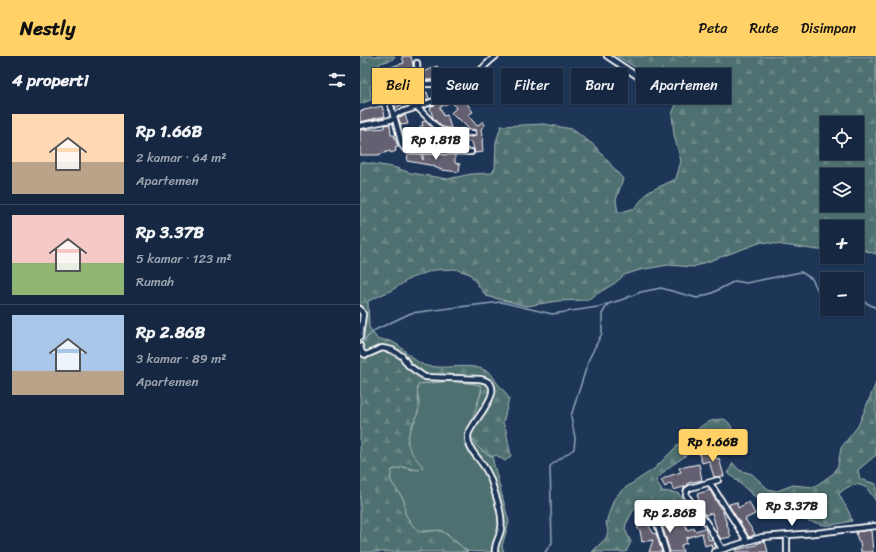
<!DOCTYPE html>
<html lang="id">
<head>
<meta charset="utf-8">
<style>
  :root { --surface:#162841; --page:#1f3048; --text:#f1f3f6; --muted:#9ea6b1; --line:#35445a; --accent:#ffd166 }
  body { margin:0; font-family:Sriracha,sans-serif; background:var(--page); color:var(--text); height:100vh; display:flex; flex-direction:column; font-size:15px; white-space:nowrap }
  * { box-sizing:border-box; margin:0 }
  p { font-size:13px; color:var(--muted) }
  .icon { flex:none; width:22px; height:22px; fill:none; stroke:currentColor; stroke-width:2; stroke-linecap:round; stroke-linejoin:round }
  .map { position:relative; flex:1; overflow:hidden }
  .panel { display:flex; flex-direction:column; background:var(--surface); width:360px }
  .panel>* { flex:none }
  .top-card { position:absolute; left:12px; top:12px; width:380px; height:36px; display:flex; gap:8px }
  .controls { position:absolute; left:460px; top:60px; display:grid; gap:8px }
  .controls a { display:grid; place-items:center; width:44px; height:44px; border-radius:0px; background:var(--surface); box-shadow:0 1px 3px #0004,0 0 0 1px var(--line); font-size:20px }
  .price { position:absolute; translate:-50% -34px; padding:0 9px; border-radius:4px; background:#fff; color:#222; font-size:13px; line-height:26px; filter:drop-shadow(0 1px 2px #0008) }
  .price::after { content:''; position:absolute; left:50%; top:24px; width:12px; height:9px; margin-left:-6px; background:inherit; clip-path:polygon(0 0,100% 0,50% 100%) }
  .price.on { background:var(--accent); color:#111 }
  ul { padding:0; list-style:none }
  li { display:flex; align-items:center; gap:12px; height:100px; padding:0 12px }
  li+li { border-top:1px solid var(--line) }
  li span { display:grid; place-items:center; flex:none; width:112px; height:80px; border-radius:0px; color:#555 }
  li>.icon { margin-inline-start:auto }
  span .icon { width:48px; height:48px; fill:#fffc; stroke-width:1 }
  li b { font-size:17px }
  h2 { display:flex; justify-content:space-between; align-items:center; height:48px; padding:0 12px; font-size:17px }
  .pill { padding:0 14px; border-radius:0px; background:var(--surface); box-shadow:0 1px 3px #0004,0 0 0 1px var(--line); font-size:14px; line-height:36px }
  .pill.on { background:var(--accent); color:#111 }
  header { display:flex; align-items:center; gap:24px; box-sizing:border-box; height:56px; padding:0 20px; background:var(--accent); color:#111 }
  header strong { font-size:19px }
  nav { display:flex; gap:22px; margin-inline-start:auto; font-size:14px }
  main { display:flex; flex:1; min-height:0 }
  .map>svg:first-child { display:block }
  .grass { fill:#4f7070; stroke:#a7b8b8 }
  .forest { fill:url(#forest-firs); stroke:#a7b8b8; fill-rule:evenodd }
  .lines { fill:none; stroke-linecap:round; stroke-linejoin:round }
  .stream { stroke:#8fa5bb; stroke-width:1.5 }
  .building { fill:#656171; stroke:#fff }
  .minor-casing { stroke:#fff; stroke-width:8 }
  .minor { stroke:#1d3557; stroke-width:4.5 }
</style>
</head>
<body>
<header>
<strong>Nestly</strong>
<nav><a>Peta</a><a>Rute</a><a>Disimpan</a></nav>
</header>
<main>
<section class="panel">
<h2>4 properti<svg class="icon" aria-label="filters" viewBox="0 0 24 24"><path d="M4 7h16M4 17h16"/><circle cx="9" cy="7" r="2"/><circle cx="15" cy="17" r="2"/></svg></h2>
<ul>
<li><span style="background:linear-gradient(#ffd9b3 60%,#b9a48a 0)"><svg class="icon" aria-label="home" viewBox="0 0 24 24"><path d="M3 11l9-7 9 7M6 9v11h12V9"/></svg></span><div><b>Rp 1.66B</b><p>2 kamar · 64 m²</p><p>Apartemen</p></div></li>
<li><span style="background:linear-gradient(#f6c9c9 60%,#8fb573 0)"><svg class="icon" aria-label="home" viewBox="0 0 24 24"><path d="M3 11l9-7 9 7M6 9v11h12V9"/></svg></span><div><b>Rp 3.37B</b><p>5 kamar · 123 m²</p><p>Rumah</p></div></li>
<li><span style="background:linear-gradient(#a9c7e8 70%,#b9a48a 0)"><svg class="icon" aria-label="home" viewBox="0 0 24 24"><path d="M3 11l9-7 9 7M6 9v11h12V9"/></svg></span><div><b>Rp 2.86B</b><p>3 kamar · 89 m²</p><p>Apartemen</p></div></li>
</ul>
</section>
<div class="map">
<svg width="516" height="496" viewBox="0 0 516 496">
  <defs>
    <pattern id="forest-firs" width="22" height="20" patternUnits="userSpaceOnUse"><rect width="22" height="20" fill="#4f7070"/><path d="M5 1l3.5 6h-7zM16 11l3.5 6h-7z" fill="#698585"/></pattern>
  </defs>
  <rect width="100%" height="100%" fill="#1d3557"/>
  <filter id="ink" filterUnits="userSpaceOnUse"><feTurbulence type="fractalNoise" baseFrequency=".025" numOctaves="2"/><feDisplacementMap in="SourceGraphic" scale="8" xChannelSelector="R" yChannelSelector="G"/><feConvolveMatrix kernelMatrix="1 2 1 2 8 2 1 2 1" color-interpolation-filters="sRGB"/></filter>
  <g filter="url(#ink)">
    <path class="grass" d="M92,325L117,328L122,331L119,343L117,348L121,394L133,401V405L149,466L142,490L144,496C138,496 111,496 107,495C99,490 92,480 83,476C73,472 63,479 54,471C51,468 47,462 45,458C43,454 46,448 43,443C36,429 27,432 32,414L43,411L53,414L54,400C51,397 47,391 47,386C47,376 56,366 58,356C60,346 54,337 59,328Z"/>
    <path class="forest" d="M0,0H35L32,4L20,7L15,18L16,27L10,30L11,44L0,48Z
      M256,0H516V198L497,192V171H467V194H458L402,186L333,211L308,209L280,214L264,219L255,227L227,244L197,245L167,250L126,240L110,218L95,213L74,214L51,222L32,234L8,245L9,271L18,284C40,282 44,299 62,308C66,311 72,310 77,311C94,312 116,306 131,318C134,321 135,325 138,328C143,334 145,335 149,343L143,367L146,374L151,400L145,405L136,399L133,401C96,383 114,362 122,334L120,329L115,328L92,325L76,326L59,328C55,336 60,344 59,352C58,358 55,362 53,367C43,390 48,392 63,411L58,414L43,411L32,414L30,423L32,427L44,444L45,458L54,471L63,476L81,474L108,496H0V106L33,111L51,117L88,123L111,118L132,117L135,112L136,86L141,70L184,68L212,73L235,90L263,123L256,144L258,157L275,152L288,136L316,123L321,105L314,79L312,58L319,42L314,32L305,35L292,21ZM467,67H497V97H467ZM467,119H497V149H467Z
      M516,327V399L498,414L500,423L516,428V445C512,440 508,432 503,430C495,426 484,432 479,438C484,449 489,453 492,465L472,469H464L441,463L394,440L368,417L373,407L379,414L392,418L408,433L417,435L433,429L454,431L474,417L478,409L481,392L498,370Z
      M364,363C372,367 373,376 375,384L372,388L368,390L351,382L308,412L296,424L302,435L318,437L325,445L319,454H307L299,445L278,449L274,453L266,468L265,473L271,486L266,496H232L246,482L248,476L246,466L254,443L262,434L294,413L319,388C338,378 338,364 364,363Z"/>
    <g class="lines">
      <path class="stream" d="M497,245L505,246L516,252
        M0,288L15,274L51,257L91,252L141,246L192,258L238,251L261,244L281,236L301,232L337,242L352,237L375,225L386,227L441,216L452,223L459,237L467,240
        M185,496L192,487L190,410L214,393L215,382L211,360L229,303L242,277V258L248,248"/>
    </g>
    <path class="building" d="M42,0H51L53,9L54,26L56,29L42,34L45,42L40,43L42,49L35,52L30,27L27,23H20L19,18L24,16V13L44,7Z
      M77,10L82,22L76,24H62L61,17Z
      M67,36L69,43L56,47L54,40Z
      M92,41L94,45L84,49L82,48L83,50L80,51L83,60L87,59L91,72H89L82,71L73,62L70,51Z
      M104,43L113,56L108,59L117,70L123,65L125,69L121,73L123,85H122L123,96L115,97L112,86L96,85V92L63,91L64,83L77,84V87H89V80L113,81L116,79L117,77L115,74L109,73L98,62L97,63L91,57L96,52L93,48Z
      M22,50L25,60L0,66V55Z
      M45,59L48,68L41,69L38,61Z
      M65,65L73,72L62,76L60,70H63L62,66Z
      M30,68L31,79H34L38,91L35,92L36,95L31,97L30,95L18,99H0V74L25,72V69Z
      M50,74L52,80L45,82L42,76Z
      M46,83H56L57,88L48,90Z
      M48,98H61L63,104V98L95,99V107L100,108L99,116L82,114L74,111L75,110L47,105Z
      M353,393L356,403L359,402L364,420L354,421L349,405L342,407L339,398Z
      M339,408L342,424L328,427V429L327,430L313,434L311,427L305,431L301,424L309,420L321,416L319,412Z
      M350,434L360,452L362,453L371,481L361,483L355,474H357L352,457L345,459L340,452H341L337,438Z
      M377,446L378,452L389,446L395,458L385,463L395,478L390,481H389L370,451L369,448Z
      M301,454L305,464H308L310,472L325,467L327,474L334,472L335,475L345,472L349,484L352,483L356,491L352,493L351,488L345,490L342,477L326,482L327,487L321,489L323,496H310L301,466L296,463L289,470L294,478L296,477L302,496H289L293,484L282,486L280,475L277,471L287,465L286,463L296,457V456Z
      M511,474L513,496H501L500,485H498L496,476Z
      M405,485L408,496H376V494L396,489V488Z"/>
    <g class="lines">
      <defs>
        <path id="minor" d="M247,0L298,34
          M57,7L58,25L60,28H85L96,34
          M22,26L27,29L33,59
          M57,51L80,74L89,76L113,77
          M35,63L42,89L46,94L111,96
          M0,70L35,63L33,59C58,50 86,44 107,27C118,19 125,8 136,0
          M0,253L3,258L0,281
          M0,290L2,297L6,299L22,292L32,294L42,300L48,309L56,315L65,321L120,323C153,329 109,367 108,380C107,392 117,400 123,409C128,416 132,426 134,434C138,446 143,461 141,473C140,481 134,487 135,496
          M358,424L330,432L327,434L326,439L348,469L362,493
          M350,427L387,485
          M297,467L306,496
          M354,496L402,481L456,477L516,470
          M427,496V480"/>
      </defs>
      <use href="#minor" class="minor-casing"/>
      <use href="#minor" class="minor"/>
    </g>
  </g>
</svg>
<div class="controls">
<a><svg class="icon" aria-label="locate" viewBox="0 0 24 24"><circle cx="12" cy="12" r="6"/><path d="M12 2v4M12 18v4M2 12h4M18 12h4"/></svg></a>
<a><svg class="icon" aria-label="layers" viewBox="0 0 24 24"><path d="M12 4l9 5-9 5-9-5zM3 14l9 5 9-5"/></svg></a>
<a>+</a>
<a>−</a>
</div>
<b class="price" style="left:76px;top:105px">Rp 1.81B</b>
<b class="price on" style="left:353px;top:407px">Rp 1.66B</b>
<b class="price" style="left:432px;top:471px">Rp 3.37B</b>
<b class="price" style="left:310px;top:478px">Rp 2.86B</b>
<div class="top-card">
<a class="pill on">Beli</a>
<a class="pill">Sewa</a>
<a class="pill">Filter</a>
<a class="pill">Baru</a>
<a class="pill">Apartemen</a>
</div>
</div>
</main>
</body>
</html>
